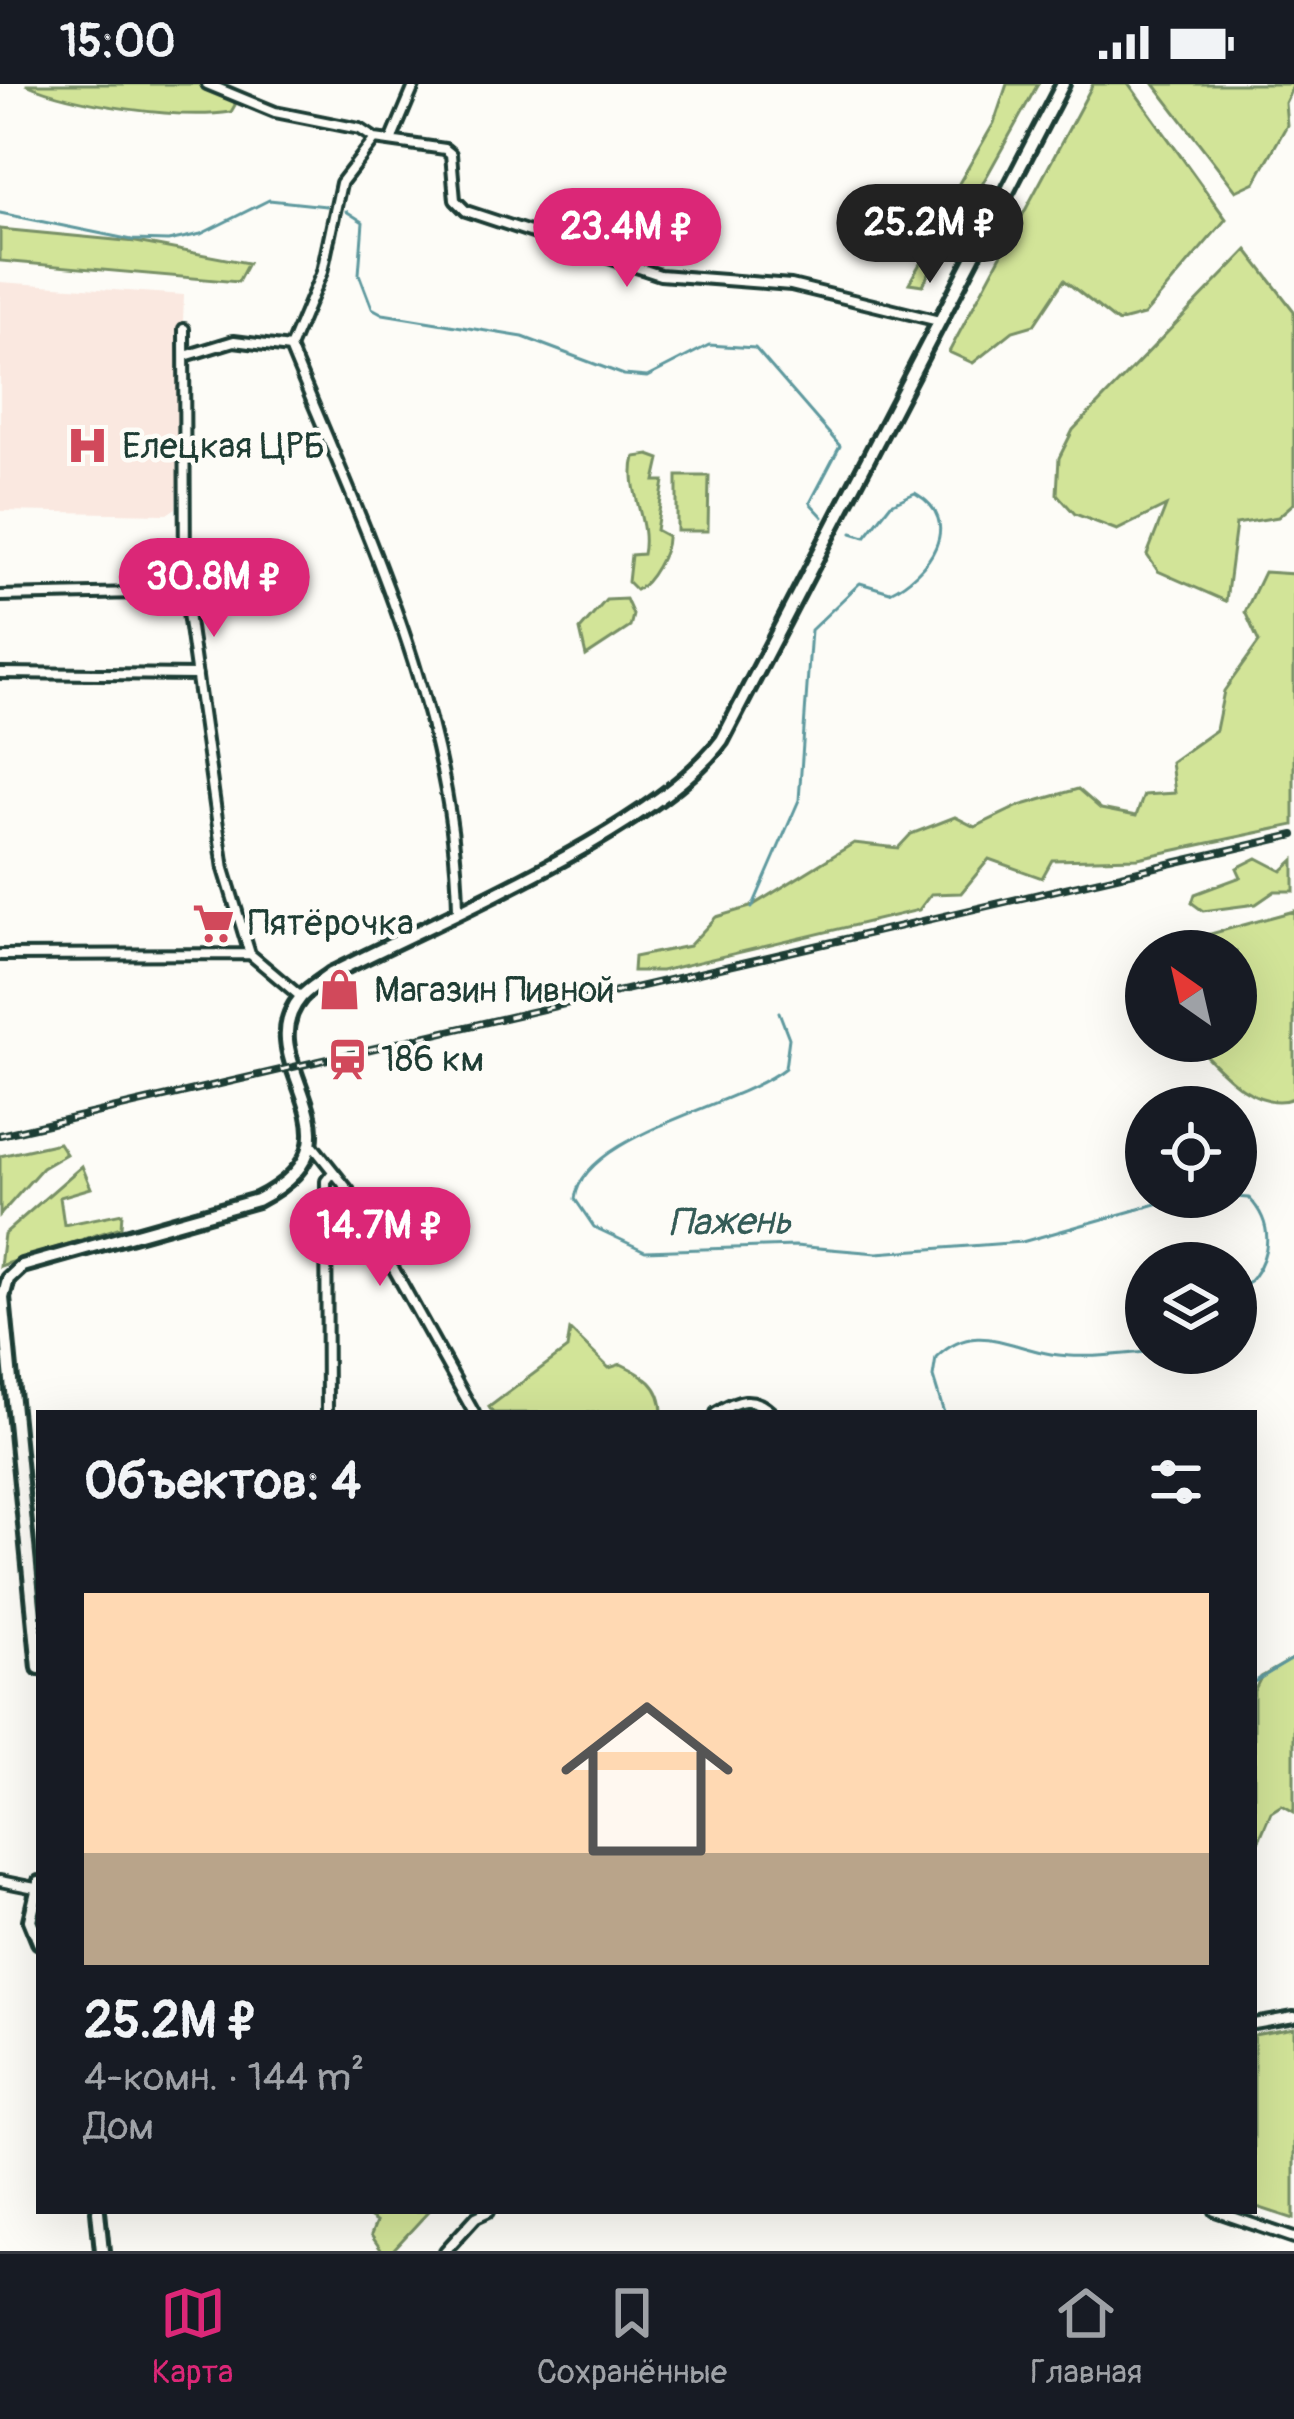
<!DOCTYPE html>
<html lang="ru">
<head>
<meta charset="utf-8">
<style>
  :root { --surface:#171b24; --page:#242831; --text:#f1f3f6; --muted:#9ea1a6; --line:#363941; --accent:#db2777 }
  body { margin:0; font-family:Pangolin,sans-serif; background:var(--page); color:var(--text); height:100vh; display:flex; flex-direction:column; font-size:45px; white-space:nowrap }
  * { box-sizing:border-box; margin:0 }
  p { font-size:39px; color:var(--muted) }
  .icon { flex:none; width:66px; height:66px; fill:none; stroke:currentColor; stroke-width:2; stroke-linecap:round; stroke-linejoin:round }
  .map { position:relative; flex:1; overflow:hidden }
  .sheet { position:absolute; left:36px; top:1326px; width:1221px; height:804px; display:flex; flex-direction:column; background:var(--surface); border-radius:0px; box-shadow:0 12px 48px #0002 }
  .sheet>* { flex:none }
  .needle { width:78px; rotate:326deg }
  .buttons { position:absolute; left:1125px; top:846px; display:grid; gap:24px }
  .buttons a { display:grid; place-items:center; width:132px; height:132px; border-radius:50%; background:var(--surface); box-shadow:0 12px 48px #0002; font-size:60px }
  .price { position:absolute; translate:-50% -102px; padding:0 27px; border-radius:42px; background:var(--accent); color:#fff; font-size:39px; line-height:78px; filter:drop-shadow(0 3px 6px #0008) }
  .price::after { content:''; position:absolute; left:50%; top:72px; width:36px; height:27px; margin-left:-18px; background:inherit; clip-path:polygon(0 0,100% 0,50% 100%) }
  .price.selected { background:#222; color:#fff }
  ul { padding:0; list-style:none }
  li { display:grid; align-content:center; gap:24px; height:636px; padding:0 48px }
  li+li { border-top:3px solid var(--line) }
  li span { display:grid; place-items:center; height:372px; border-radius:0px; color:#555 }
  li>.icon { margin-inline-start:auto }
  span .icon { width:216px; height:216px; fill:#fffc; stroke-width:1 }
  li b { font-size:51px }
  h2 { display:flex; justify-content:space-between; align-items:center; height:144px; padding:0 48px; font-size:51px }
  .status { display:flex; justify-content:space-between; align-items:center; height:84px; padding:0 60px; background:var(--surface); direction:ltr }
  .status svg { height:33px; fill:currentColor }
  .dock { display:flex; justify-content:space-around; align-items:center; height:168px; border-top:3px solid var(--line); background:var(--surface); font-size:33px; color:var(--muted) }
  .dock a { display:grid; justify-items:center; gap:6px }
  .dock .selected { color:var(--accent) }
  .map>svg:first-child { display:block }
  .built { fill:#fae8e0 }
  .green { fill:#d2e498; stroke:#789066; stroke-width:3 }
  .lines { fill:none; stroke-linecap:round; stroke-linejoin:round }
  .stream { stroke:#5e999e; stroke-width:3 }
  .street-casing { stroke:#1f3d34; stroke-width:16 }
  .secondary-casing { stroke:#1f3d34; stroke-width:20 }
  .street { stroke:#fdfcf7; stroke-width:8 }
  .secondary { stroke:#fdfcf7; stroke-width:10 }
  .rail-casing { stroke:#1f3d34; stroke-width:8 }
  .rail { stroke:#fdfcf7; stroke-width:3; stroke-dasharray:9; stroke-linecap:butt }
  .labels { text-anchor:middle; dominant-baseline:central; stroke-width:9; stroke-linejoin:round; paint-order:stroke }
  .poi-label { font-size:36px; fill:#1f3d34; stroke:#fdfcf7; text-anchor:start }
  .water-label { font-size:39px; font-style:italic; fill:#345c57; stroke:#fdfcf7 }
</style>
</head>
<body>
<div class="status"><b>15:00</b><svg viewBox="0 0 49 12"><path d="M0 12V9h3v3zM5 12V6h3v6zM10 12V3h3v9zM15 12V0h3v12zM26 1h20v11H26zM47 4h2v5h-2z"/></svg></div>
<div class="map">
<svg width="1294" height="2167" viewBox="0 0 1294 2167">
  <rect width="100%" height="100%" fill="#fdfcf7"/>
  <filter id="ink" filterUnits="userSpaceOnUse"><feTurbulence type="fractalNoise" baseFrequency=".00833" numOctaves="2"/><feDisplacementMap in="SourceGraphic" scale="24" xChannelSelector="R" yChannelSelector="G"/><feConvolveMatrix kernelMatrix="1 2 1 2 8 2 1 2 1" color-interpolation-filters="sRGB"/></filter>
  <g filter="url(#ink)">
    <path class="built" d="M0,198L184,211L176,424L167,430L0,427Z"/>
    <path class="green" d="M26,0H207L233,12L235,21L231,28C181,36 73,21 26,0Z
      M1007,0H1038L969,124L958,101L994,39Z
      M1093,0H1129L1226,135L1144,231L1117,238L1064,196L1034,241L1013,247L973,279L949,268Z
      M1154,0H1294L1285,19L1287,41L1255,98L1236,107Z
      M0,145L136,158L248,179L238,198L0,177Z
      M931,160L939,169L923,201L909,199Z
      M1247,166L1294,227V419L1278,433L1236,440L1226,517L1158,487L1147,471L1166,422L1117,446L1075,430L1057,410L1059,374L1073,346Z
      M649,371L660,375L655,397H664L656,446L667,452C668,468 650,500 636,506L628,498L631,471L643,470C650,436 626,407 635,373Z
      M677,392H709L708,447H677Z
      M1264,488L1294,490V741L1138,774L1052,776L1042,794L989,775L961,809L931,810L919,826L661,887H633L634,873L689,862L716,833L750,823L854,759L898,764L911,750L955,733L975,743L1019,722L1078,705L1101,725L1136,732L1144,711L1175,709L1171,678L1216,646L1224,607L1259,558L1245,528Z
      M626,515L633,531L630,543L586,572L580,546L606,516Z
      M1257,774L1282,787L1294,776V807H1275L1256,820L1203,827L1192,819L1195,810L1241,793L1237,784Z
      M1294,827V1014C1254,1029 1217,983 1192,957H1236V867H1183L1192,855Z
      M59,1059L66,1070L42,1084L0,1131V1072Z
      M82,1082L91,1104L60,1113L64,1141L122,1129L121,1143L0,1182L4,1150Z
      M570,1246L609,1284L621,1280C644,1291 662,1301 662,1329H493L489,1323L567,1265Z
      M1294,1574V1728L1282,1721L1271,1728L1254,1768V1607L1261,1593Z
      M1294,1944V2135L1254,2122V1951Z
      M359,2127H429L392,2167H382L371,2151L376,2138Z"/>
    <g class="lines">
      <path class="stream" d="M346,127L363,138L359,190L372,224L383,230L523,253L624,291L647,293L709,261L755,264L840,362L810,419L823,433
        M0,129L132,156L168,157L201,150L269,116L326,122
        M752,824L799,716L811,546L860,499L890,508C928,490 966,438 915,409L891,420L865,453L852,449
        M779,928L789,954L785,984C736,1023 583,1050 575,1115L594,1143L645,1167L795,1162L877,1169L1022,1158L1167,1117L1213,1113
        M1234,1113L1249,1114C1280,1147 1267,1185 1236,1211
        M944,1329L933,1293L936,1274C974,1237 1006,1262 1051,1270C1082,1275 1115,1271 1146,1268
        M1254,1598L1294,1574"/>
      <defs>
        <path id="street" d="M207,0L275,28L360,45L375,55L341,99L322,188L290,264
          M375,55L445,65L451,70L455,116L466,127L660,191L791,201L939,237
          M391,57L415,0
          M184,245L185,508L224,785L250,870
          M185,272L234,257L290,264C363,442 455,630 458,825
          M0,512L185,508
          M0,589L197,591
          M0,871L250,870L301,913
          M313,1062L353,1112L474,1329
          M327,1329L326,1097L333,1088
          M716,1329C738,1316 752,1310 772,1329
          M0,1797L35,1804
          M1254,1940L1294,1933
          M1215,2127L1294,2154
          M445,2167L476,2133L489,2127"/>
        <path id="secondary" d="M39,1584L3,1214L8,1195L22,1182L257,1116C381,1053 245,979 301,913C309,904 322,897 331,890C436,836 656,746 722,656L1063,0
          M39,1799L30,1836L39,1858
          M98,2127L102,2167"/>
      </defs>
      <use href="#street" class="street-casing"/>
      <use href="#secondary" class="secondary-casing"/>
      <use href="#street" class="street"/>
      <use href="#secondary" class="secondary"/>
      <defs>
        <path id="rail" d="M0,1051L1294,751"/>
      </defs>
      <use href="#rail" class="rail-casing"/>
      <use href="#rail" class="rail"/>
    </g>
  </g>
  <defs>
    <symbol id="hospital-bare" viewBox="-9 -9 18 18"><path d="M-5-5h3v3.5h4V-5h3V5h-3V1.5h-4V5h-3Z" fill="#d1495b" stroke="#fdfcf7" stroke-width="2.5" paint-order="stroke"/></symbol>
    <symbol id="supermarket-bare" viewBox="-9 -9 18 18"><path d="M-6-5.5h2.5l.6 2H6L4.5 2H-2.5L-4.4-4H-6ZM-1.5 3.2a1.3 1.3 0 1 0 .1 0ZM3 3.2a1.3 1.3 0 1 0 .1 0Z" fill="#d1495b" stroke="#fdfcf7" stroke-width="2.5" paint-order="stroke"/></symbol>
    <symbol id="shop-bare" viewBox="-9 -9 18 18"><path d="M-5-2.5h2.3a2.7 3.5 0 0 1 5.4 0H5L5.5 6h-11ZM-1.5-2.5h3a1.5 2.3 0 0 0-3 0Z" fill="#d1495b" stroke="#fdfcf7" stroke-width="2.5" paint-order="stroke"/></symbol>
    <symbol id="station-bare" viewBox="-9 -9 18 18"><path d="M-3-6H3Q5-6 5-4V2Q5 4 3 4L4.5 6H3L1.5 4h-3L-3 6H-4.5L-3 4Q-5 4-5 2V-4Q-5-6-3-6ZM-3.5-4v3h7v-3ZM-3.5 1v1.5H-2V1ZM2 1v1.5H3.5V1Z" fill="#d1495b" stroke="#fdfcf7" stroke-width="2.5" paint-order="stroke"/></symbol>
  </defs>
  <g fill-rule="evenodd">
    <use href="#hospital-bare" x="58" y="332" width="59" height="59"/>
    <use href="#supermarket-bare" x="184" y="810" width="59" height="59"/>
    <use href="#shop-bare" x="310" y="876" width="59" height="59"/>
    <use href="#station-bare" x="318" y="946" width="59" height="59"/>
  </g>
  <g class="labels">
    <g class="poi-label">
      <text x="122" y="362">Елецкая ЦРБ</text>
      <text x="248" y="839">Пятёрочка</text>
      <text x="374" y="906">Магазин Пивной</text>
      <text x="381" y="975">186 км</text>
    </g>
    <g class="water-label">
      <text transform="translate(730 1138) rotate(-1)">Пажень</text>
    </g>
  </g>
</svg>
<div class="buttons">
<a><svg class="needle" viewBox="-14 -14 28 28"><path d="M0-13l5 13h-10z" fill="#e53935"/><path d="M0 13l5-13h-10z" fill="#9ea1a6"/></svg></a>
<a><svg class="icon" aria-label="locate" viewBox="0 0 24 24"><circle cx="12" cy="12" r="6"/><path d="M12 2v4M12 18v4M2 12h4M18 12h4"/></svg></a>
<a><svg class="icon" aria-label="layers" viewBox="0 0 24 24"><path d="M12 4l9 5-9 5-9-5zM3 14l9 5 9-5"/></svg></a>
</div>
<b class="price selected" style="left:930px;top:202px">25.2M ₽</b>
<b class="price" style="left:627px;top:206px">23.4M ₽</b>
<b class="price" style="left:214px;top:556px">30.8M ₽</b>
<b class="price" style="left:380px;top:1205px">14.7M ₽</b>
<section class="sheet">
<h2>Объектов: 4<svg class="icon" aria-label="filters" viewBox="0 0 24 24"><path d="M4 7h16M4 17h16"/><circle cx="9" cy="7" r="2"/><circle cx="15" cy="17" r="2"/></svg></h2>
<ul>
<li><span style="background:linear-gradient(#ffd9b3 70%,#b9a48a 0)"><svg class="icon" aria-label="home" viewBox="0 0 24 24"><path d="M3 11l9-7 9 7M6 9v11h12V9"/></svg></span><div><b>25.2M ₽</b><p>4-комн. · 144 m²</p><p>Дом</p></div></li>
</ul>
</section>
</div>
<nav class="dock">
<a class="selected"><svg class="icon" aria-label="map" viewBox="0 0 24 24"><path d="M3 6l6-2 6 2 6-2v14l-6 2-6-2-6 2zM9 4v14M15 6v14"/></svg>Карта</a>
<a><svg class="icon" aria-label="saved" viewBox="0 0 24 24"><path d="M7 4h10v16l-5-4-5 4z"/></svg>Сохранённые</a>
<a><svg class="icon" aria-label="home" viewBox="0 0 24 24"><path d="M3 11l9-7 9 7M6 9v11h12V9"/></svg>Главная</a>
</nav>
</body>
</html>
